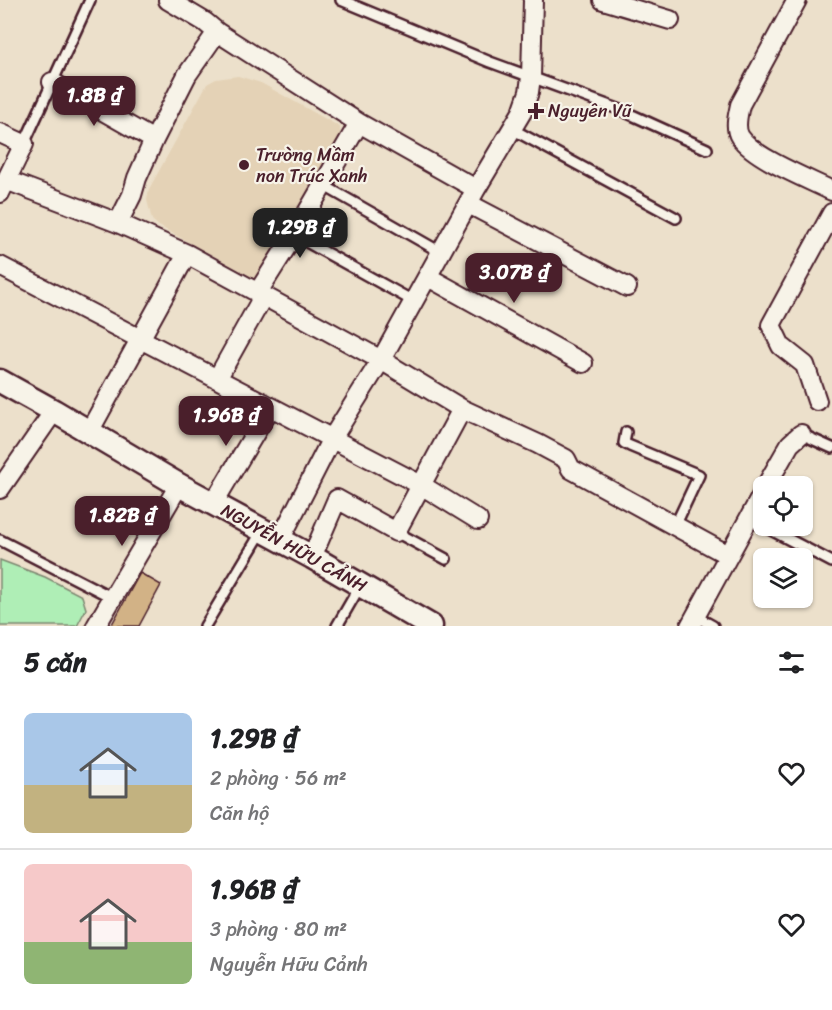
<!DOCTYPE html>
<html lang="vi">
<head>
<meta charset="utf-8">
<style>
  :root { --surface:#fff; --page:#f2f2f2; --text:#202124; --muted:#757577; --line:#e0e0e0; --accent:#4a1f2b }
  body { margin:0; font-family:Sriracha,sans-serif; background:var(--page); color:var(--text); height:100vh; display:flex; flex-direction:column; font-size:22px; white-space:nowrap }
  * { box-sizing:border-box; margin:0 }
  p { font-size:20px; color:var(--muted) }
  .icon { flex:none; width:33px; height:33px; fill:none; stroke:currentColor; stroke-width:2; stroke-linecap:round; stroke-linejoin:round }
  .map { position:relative; height:626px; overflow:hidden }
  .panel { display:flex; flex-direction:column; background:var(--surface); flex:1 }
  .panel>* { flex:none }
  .controls { position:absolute; left:753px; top:476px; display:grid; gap:12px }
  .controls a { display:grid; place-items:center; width:60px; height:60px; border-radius:9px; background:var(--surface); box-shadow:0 2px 4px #0004; font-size:30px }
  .price { position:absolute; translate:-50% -51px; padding:0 14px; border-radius:12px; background:var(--accent); color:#fff; font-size:20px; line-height:39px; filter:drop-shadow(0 2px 3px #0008) }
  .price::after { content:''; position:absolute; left:50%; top:36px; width:18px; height:14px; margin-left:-9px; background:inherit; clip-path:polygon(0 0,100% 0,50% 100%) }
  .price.current { background:#222; color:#fff }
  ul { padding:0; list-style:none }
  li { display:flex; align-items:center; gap:18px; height:150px; padding:0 24px }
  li+li { border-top:2px solid var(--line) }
  li span { display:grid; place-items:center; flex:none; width:168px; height:120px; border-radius:9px; color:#555 }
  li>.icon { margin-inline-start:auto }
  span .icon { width:72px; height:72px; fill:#fffc; stroke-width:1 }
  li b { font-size:26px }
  h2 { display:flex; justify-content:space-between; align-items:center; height:72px; padding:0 24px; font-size:26px }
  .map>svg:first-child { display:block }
  .built { fill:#e4d2b6 }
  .green { fill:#afeeb6; stroke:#7c8670; stroke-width:1.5 }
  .building { fill:#d2b286; stroke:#4a1f2b; stroke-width:1.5 }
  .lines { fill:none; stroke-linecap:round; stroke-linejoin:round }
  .service-casing { stroke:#4a1f2b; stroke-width:14 }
  .minor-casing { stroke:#4a1f2b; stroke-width:22 }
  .tertiary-casing { stroke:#4a1f2b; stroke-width:27 }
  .service { stroke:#f7f3e8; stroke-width:9 }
  .minor { stroke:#f7f3e8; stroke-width:18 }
  .tertiary { stroke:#f7f3e8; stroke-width:22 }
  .poi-dot { fill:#4a1f2b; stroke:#f7f3e8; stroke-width:2 }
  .labels { text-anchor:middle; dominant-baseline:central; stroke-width:4.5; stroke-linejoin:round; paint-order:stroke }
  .poi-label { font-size:18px; fill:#4a1f2b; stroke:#f7f3e8; text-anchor:start }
  .street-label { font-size:18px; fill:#4a1f2b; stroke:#f7f3e8 }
</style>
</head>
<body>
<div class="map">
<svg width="832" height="626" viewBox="0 0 832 626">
  <rect width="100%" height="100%" fill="#ece0cb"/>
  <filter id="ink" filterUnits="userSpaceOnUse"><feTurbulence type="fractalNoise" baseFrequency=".0167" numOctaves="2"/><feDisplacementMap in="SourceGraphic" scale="12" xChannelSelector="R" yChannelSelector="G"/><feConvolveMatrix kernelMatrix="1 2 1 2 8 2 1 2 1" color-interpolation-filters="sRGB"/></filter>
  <g filter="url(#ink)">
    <path class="built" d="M238,76L261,83L340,127V141L262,277L256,279L159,226L152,220L147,200L149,189L207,84L216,79Z"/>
    <path class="green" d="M0,560L45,577L82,596L86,609L77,626H0Z"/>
    <path class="building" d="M140,573L161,585L139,626H111Z"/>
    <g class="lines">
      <defs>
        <path id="service" d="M341,0L490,62L621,110L707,149
          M512,129L676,218
          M24,144L90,0
          M323,185L442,253
          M294,235L413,301
          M626,432L624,443L630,446L699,475L675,526
          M801,434L832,448
          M748,518L832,562
          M396,532L446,559
          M0,540L113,598
          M695,616L713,626
          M205,626L262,531
          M337,626L360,586"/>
        <path id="minor" d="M168,0L205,22L217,32
          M603,0L670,20
          M797,0L740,105C738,115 734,128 740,137C754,158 808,179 832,191
          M52,82L154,140
          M0,133L24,144L0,193
          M6,180L118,223L187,254L381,360L462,409L538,444L566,459L571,469L728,555
          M469,204L627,287
          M118,223L132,195L137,178L154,140L187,75L217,32L359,123L476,189
          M0,266L421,485L478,520
          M428,277L583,363
          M217,379L260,302L258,292L294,235L359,123
          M817,401L805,365L781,346L771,325L832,213
          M89,432L187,254
          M766,486L790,444L801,434
          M0,489L54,411
          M213,504L270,408
          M280,540L331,440L381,360L476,189L522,112L529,92L531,77L533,0
          M312,557L337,499L396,532L462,409
          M96,626L179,485
          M690,626L764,491"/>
        <path id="tertiary" d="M0,381L54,411L179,485L312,557L431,626"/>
      </defs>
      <use href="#service" class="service-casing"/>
      <use href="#minor" class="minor-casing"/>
      <use href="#tertiary" class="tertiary-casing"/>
      <use href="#service" class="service"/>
      <use href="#minor" class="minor"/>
      <use href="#tertiary" class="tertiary"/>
    </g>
  </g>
  <g class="poi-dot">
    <path d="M533 102h6v6h6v6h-6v6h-6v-6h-6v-6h6z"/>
    <circle cx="244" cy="165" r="6"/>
  </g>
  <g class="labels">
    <g class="poi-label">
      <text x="548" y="111">Nguyên Vũ</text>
      <text x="256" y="155">Trường Mầm<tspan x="256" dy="21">non Trúc Xanh</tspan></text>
    </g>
    <g class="street-label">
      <text transform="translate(294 548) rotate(29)">NGUYỄN HỮU CẢNH</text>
    </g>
  </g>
</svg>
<div class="controls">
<a><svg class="icon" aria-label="locate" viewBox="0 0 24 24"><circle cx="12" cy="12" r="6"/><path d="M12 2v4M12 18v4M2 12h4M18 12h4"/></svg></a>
<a><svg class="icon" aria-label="layers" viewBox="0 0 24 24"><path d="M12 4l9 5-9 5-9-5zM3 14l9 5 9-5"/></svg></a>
</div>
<b class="price" style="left:94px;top:127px">1.8B ₫</b>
<b class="price current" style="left:300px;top:259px">1.29B ₫</b>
<b class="price" style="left:514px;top:304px">3.07B ₫</b>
<b class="price" style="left:226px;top:447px">1.96B ₫</b>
<b class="price" style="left:122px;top:547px">1.82B ₫</b>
</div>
<section class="panel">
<h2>5 căn<svg class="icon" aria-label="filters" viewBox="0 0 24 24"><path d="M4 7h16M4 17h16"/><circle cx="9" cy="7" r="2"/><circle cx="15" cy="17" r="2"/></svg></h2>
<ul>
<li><span style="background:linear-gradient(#a9c7e8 60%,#c2b280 0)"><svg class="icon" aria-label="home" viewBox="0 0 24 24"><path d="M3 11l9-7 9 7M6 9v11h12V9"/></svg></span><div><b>1.29B ₫</b><p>2 phòng · 56 m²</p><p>Căn hộ</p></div><svg class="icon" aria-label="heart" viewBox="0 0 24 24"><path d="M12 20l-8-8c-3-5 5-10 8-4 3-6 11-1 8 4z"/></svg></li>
<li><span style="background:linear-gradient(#f6c9c9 65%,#8fb573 0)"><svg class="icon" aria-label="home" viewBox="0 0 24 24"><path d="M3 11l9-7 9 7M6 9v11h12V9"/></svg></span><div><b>1.96B ₫</b><p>3 phòng · 80 m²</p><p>Nguyễn Hữu Cảnh</p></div><svg class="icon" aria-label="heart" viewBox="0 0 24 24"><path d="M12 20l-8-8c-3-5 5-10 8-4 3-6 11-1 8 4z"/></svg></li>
</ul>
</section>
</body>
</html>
